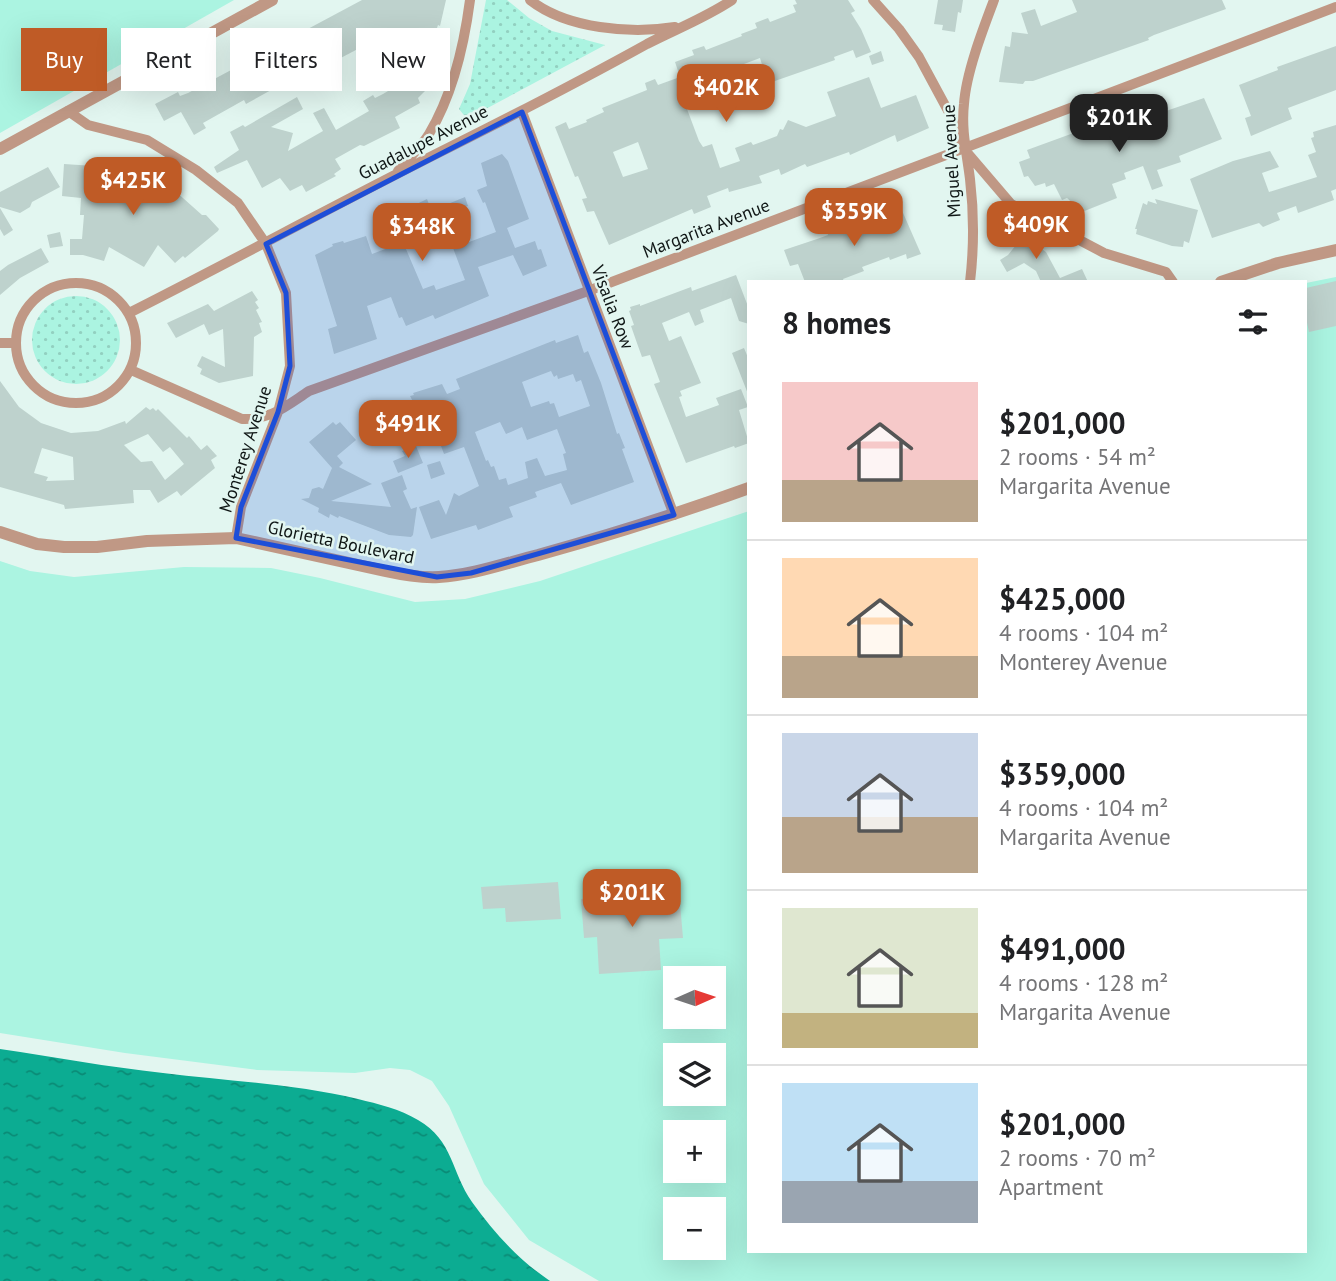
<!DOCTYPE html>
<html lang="en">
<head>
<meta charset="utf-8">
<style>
  :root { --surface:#fff; --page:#f6f6f6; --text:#202124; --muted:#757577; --line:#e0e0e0; --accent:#bf5b26 }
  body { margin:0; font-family:"PT Sans",sans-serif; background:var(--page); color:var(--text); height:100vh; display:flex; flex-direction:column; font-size:26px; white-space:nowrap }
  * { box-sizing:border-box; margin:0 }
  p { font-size:23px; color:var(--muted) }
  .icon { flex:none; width:38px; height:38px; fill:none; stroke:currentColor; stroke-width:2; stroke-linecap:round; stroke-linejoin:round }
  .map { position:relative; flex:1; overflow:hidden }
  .side { position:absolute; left:747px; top:280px; width:560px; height:973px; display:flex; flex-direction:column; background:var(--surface); border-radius:0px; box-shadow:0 7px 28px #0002 }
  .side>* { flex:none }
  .hud { position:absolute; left:21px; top:28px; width:621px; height:63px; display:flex; gap:14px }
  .needle { width:46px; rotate:87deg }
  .controls { position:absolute; left:663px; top:966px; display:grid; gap:14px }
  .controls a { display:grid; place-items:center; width:63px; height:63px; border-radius:0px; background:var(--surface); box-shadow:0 7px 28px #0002; font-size:35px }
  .price { position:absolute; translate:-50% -60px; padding:0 16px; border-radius:14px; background:var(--accent); color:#fff; font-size:23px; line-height:46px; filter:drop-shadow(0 2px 4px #0008) }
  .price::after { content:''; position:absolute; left:50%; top:42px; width:21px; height:16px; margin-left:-10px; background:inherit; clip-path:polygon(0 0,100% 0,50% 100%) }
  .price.active { background:#222; color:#fff }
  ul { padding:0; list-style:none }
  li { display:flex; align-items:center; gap:21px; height:175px; padding:0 35px }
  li+li { border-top:2px solid var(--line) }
  li span { display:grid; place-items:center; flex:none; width:196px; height:140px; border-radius:0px; color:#555 }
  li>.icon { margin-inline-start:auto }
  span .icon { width:84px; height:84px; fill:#fffc; stroke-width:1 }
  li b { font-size:30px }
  h2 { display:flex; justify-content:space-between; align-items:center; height:84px; padding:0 35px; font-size:30px }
  .pill { padding:0 24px; border-radius:0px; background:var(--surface); box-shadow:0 7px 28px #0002; font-size:24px; line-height:63px }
  .pill.active { background:var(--accent); color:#fff }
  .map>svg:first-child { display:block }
  .grass { fill:#abf4e1; fill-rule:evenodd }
  .park { fill:url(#park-dots) }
  .water { fill:url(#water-ripples) }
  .building { fill:#bed2cd; fill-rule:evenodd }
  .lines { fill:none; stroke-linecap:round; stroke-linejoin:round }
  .minor { stroke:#c09885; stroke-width:10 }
  .tertiary { stroke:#c09885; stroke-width:12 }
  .marked { fill:#1d4ed8; fill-opacity:0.2; stroke:#1d4ed8; stroke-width:5; stroke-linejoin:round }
  .labels { text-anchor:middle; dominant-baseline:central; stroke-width:5; stroke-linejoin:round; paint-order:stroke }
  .street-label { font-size:18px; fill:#0f1615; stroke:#e2f6f0 }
</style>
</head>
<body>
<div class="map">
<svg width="1336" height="1281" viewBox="0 0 1336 1281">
  <defs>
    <pattern id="park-dots" width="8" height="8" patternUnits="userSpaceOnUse" patternTransform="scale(1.75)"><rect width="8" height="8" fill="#abf4e1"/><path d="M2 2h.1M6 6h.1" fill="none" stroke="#92d0c0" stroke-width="1.8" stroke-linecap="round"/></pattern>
    <pattern id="water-ripples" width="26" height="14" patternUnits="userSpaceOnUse" patternTransform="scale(1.75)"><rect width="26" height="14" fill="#0cac92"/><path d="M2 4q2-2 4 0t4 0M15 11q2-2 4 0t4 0" fill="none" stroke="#0a8b76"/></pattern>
  </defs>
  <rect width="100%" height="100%" fill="#e2f6f0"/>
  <path class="grass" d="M0,0H234L0,133Z
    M1336,277V1281H599L529,1240L484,1184L449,1106L432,1081L410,1070L390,1068L355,1073L257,1070L125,1053L0,1033V561L30,571L74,577L184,567L271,568L320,578L415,602L465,599L540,581L749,511V1251H1306V283ZM676,978H714V1017H676ZM676,1055H714V1094H676ZM676,1132H714V1171H676ZM676,1209H714V1248H676Z"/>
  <path class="park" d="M486,0H507L529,18L552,31L605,45L467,119L459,109L470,84Z
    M32 340a44 44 0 1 1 88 0a44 44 0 1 1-88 0Z"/>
  <path class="water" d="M0,1049C54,1057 108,1067 163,1073C228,1081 294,1084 358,1099C378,1104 400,1109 418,1120C454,1141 451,1172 472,1202C494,1233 519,1260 550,1281H0Z"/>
  <path class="building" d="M362,0H446L440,26L438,25L436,31L420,39L416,31L397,41L392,31L335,61L339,69L329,74L326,69L313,76L309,69L246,104L244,100L203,123L206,128L194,135L181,112L164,121L155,104L178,92L180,96L188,93Z
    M795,0H848L855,11L851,13L861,29L871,52L856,58L853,50L834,57L835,60L772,82L768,72L763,68L760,58L736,67L739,73L729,78L730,85L714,90L715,96L687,109L699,141L703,147L712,144L720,168L740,161L735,148L751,142L753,145L777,136L780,129L783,130L788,120L806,127L836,116L827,92L869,77L881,108L916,95L929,128L897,142L895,135L850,155L849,152L807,167L805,164L781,175L779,169L759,176L762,183L729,192L728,188L707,196L711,207L694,214L692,209L609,245L594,211L587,212L582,199L587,198L578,176L575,177L555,127L566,122L569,129L587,122L586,120L604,112L602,108L647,90L645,83L655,79L658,85L680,77L675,62L694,55L692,50L704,46L706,50L742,36L741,34L757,28L755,23L768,18L770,22L796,12L793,5L797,4ZM638,142L648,169L623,177L613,152Z
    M938,0H963L961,13L958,12L955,32L942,30L943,25L934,24Z
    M1072,0H1222L1226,9L1154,35L1148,38L1149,40L1033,81H1025L1023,84L999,82L1005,46L1010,47L1012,32L1028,34L1021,13L1035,9L1041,26L1077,12Z
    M1336,46V90L1288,108L1292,119L1251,136L1245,118L1251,116L1239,85L1278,70L1277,67Z
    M423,51L430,62L426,64L429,69L426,90L418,98L420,103L395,117L400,128L364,146L360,145L335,159L341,169L334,174L336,176L306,192L302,185L290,191L280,178L262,188L247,160L217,173L214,167L239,150L230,132L243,125L245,127L297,97L303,109L271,127L293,133L288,151L323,131L313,113L324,108L336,130L369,111L363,101L373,95L375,98L383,94L410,78L403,66Z
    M881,51L884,61L872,65L869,56Z
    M1204,98L1222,139L1179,156L1181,162L1157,170L1163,186L1152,190L1143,166L1124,173L1126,179L1112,184L1117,198L1082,212L1067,198L1062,200L1054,184L1046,187L1045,183L1035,186L1028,176L1024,177L1019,162L1030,158L1027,150L1090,127L1093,136Z
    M1336,125V189L1331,191L1334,200L1298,213L1296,206L1277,213L1280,220L1263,227L1259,223L1212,238L1190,179L1233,161L1270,151L1279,167L1262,173L1269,192L1317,177L1308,155L1316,152L1311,138L1314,137L1313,132Z
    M502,154L508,161L529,219L507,228L515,248L535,241L538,250L541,249L547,266L523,276L513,255L478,267L489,296L435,319L433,315L406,326L402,317L399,318L391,297L367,306L377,339L334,354L328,329L337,326L315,255L333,246L332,244L343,241L344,243L366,236L372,254L401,243L392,216L427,199L430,207L437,204L438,208L465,197L468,206L423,225L425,234L403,242L423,289L434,285L436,290L465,280L453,248L496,232L485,202L483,203L477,190L487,186L481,163Z
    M64,164L94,166V172L138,180L140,175L174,190L202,215H206L219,229L218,231L185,258L183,256L175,263L158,245L144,267L109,247L104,261L83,255H70V239H82L84,215H80L81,198L62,196Z
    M48,167L60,187L32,202L30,207L20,213L0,207V192Z
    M1155,199L1198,210L1189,243L1184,241L1183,247L1172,246L1136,234L1137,229H1135L1143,203L1147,205L1148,201L1157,204Z
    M900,206L921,254L907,259L906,254L890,260L889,257L862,267L864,271L843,279L844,282H805L798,264L790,266L784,250L817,239L828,235L827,231L846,223L848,229L875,219L887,213L888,207L894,208Z
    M0,208L13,230L4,236L0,229Z
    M1014,230L1046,252L1060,278L1082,269L1088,282H1041L1036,271L1024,263L1007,272L1000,260L1008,255L1016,245L1008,240Z
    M60,232L63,246L50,248L47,235Z
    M41,248L49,262L20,278L0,295V271L8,265Z
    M736,275L749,309V324L739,321L731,298L700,310L704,322L695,326L689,312L662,323L669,341L681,336L701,383L680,391L682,396L679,397L686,417L719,405L716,398L741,389L748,407L739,410L749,443L735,448L734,446L686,463L654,384L660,382L650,355L642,357L638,346L631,326L634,325L629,311L631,310L630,307L640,304V306L691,287L692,291Z
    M1336,281V326L1309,332L1306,318V288Z
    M252,291L258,300L255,302L259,308L256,310L262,322L259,323L262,332L254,337L253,376L219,383L200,374L202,369L197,366L202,356L225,367L223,329L209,335L204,324L176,338L167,323L208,304L214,311Z
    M578,335L584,353L588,351L601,383L617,434L619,433L625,448L622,449L634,482L571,505L561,483L535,492L537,497L509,507L513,517L478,530L476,525L431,539L419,507L439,500L446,515L454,493L459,496L479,486L464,447L444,454L432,422L425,425L410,396L414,395L413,393L442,384L447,394L460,389L456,379L555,340L556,343ZM551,371L554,377L557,375L558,379L573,374L576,382L581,380L590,406L559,417L554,403L550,404L549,401L531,407L522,382ZM500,422L506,434L522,427L527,440L557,429L566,453L563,454L567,470L545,476L537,458L525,462L528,478L508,485L506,478L499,480L494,466L491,467L488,460L486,461L475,432Z
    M744,348L749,360L748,394L732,353Z
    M0,381L19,407L41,423L71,433L98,431L125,421L126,424L146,407L150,410L153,408L156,411L158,409L187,438L189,436L201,450L207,445L217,456L211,460L215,468L181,496L177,491L158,503L150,490H133L134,503L65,509L64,505L0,487ZM148,434L163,452L170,447L184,464L165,480L152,461L141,462L124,445ZM42,448L73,457L74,480L46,481L48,477L34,473Z
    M396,404L411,444L385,431L368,437L359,417L374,410L376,405L380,408Z
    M333,422L336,425L340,422L356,440L337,456L343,463L339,467L372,484L331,501L391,507L381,483L402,475L407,489L403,491L411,509L417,507L413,535L411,537L389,535L339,516L338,518L330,514L329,518L318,512L319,508L301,499L309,498L312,489L319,487L323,489L332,468L309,442Z
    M416,446L423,463L398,473L393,461L405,456L402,451Z
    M440,461L445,474L431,479L427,465Z
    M558,882L561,919L506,922L505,908L483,909L481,887Z
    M679,891L683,938L659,939L661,970L599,974L597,937L584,938L581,899Z"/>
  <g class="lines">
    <path class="minor" d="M530,0C567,29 631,34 675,27
      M873,0L899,29L919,57L953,120L964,149L1011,204L1104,253L1166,272L1173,282
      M68,111L88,125L147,140L196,170L238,203L266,244L286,293L290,366L278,412L241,507L236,538
      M522,112L674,515
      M398,171C408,159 421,147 429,134C453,94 464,46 470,0
      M970,282C974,248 974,213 970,179C967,154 961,130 964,104C966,73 983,29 994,0
      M16 343a60 60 0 1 1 120 0a60 60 0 1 1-120 0Z
      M129,313C236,259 342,201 450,147C516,114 582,80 647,44C676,29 705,18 732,0
      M0,343H15
      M131,370L242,419C271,420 286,406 309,391L588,291L1336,7"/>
    <path class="tertiary" d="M0,149L272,0
      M1221,282L1278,263L1336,250
      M0,532L37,544L64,547H97L147,541L236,538L385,571C403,575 421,578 439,577C473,575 506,563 538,555C610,535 680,513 749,488"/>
  </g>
  <path class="marked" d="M522,112L674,515L471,573L437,577L236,538L241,507L278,412L290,366L286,293L266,244Z"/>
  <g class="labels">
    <g class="street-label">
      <text transform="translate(423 142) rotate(-27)">Guadalupe Avenue</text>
      <text transform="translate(951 161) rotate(-93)">Miguel Avenue</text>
      <text transform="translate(706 228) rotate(-21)">Margarita Avenue</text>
      <text transform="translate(613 307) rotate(69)">Visalia Row</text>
      <text transform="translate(245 449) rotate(-72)">Monterey Avenue</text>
      <text transform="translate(341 542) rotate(12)">Glorietta Boulevard</text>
    </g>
  </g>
</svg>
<div class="controls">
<a><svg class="needle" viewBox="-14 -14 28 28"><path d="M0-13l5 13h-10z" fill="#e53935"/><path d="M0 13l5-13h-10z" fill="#757577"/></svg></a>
<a><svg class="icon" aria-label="layers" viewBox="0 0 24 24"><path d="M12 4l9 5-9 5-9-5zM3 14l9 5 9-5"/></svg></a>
<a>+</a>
<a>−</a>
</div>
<b class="price" style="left:726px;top:124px">$402K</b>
<b class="price active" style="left:1119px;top:154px">$201K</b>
<b class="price" style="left:133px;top:217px">$425K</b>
<b class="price" style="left:854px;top:248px">$359K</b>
<b class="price" style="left:1036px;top:261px">$409K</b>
<b class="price" style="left:422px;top:263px">$348K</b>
<b class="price" style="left:408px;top:460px">$491K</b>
<b class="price" style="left:632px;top:929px">$201K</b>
<div class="hud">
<a class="pill active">Buy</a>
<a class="pill">Rent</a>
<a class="pill">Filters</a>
<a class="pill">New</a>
</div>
<section class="side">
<h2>8 homes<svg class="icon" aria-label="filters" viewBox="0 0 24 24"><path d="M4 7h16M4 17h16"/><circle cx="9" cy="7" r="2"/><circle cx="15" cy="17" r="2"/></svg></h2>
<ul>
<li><span style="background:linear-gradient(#f6c9c9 70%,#b9a48a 0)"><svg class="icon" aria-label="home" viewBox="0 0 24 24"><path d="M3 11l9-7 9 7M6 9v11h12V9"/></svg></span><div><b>$201,000</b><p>2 rooms · 54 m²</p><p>Margarita Avenue</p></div></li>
<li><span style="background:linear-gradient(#ffd9b3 70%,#b9a48a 0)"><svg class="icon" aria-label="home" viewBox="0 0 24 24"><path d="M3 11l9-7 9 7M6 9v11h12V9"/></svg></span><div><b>$425,000</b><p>4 rooms · 104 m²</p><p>Monterey Avenue</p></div></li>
<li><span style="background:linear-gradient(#c9d6e8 60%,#b9a48a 0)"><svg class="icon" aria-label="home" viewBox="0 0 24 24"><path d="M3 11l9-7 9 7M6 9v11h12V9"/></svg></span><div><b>$359,000</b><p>4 rooms · 104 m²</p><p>Margarita Avenue</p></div></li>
<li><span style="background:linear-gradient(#dfe7d0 75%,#c2b280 0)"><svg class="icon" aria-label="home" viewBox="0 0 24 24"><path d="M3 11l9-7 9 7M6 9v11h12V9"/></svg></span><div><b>$491,000</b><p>4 rooms · 128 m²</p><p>Margarita Avenue</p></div></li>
<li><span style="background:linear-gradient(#bfe0f5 70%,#9aa5b1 0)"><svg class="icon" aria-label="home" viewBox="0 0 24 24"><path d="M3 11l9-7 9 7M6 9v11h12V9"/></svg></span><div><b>$201,000</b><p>2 rooms · 70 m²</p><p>Apartment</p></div></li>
</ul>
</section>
</div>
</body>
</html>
